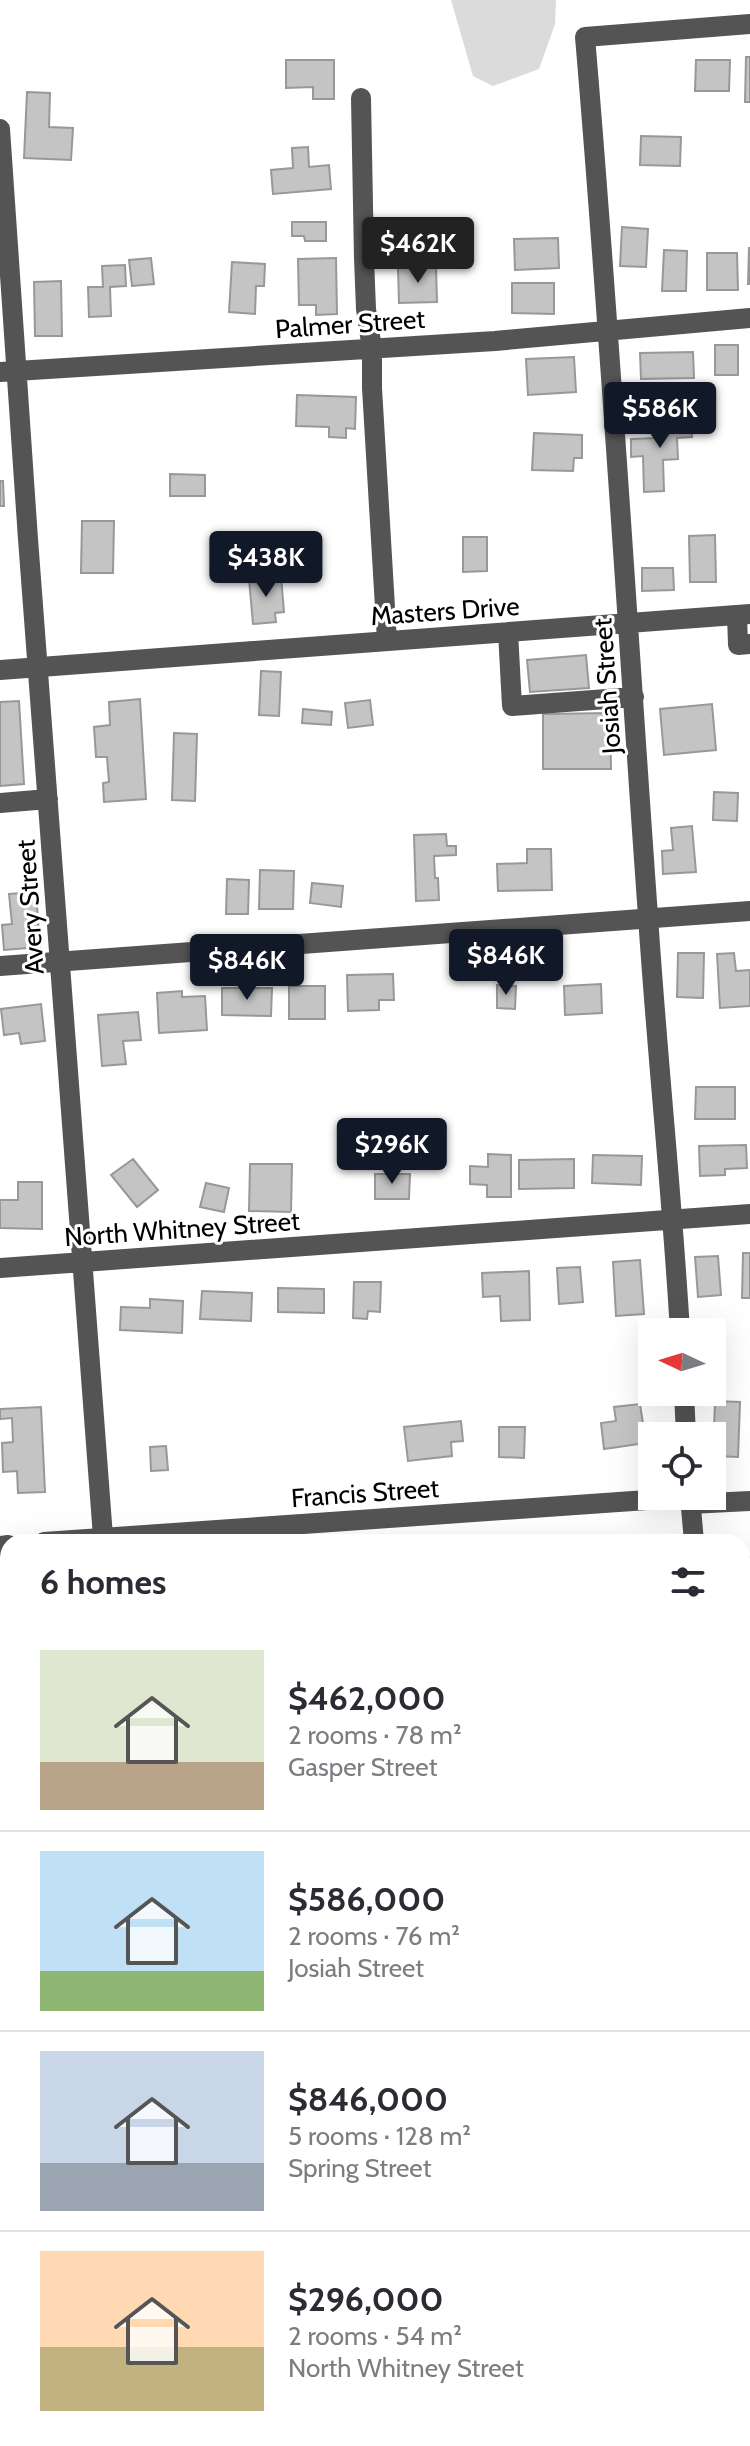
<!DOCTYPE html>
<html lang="en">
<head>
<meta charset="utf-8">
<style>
  :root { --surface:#fff; --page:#f7f7f7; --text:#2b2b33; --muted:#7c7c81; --line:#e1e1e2; --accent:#111827 }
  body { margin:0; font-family:Cabin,sans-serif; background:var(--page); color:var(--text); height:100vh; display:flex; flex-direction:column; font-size:30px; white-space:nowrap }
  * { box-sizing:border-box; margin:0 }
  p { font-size:26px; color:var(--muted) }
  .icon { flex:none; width:44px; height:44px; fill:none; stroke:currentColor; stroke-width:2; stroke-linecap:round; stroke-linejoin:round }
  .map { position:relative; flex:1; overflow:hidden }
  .details { position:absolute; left:0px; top:1534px; width:750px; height:912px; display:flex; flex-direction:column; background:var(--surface); border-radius:24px 24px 0 0; box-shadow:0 8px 32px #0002 }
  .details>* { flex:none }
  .needle { width:52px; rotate:274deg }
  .buttons { position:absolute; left:638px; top:1318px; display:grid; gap:16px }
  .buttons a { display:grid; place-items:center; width:88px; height:88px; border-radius:0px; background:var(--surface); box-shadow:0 8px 32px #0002; font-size:40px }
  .price { position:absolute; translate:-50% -68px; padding:0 18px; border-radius:8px; background:var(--accent); color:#fff; font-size:26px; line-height:52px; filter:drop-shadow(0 2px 4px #0008) }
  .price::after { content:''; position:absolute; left:50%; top:48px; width:24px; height:18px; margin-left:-12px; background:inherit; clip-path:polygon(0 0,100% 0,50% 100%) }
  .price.current { background:#222; color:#fff }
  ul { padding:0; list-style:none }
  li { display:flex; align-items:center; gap:24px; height:200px; padding:0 40px }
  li+li { border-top:2px solid var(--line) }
  li span { display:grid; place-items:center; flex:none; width:224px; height:160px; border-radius:0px; color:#555 }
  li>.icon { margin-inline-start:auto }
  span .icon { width:96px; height:96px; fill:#fffc; stroke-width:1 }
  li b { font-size:34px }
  h2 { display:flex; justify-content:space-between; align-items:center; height:96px; padding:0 40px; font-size:34px }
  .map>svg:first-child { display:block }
  .green { fill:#dbdbdb }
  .building { fill:#c4c4c4; stroke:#989898; stroke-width:2 }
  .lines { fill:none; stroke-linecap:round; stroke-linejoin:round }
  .minor { stroke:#545454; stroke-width:20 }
  .labels { text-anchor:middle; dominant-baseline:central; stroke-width:6; stroke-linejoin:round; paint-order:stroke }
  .street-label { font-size:26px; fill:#000; stroke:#fff }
</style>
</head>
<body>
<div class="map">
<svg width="750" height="2446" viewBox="0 0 750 2446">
  <rect width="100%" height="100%" fill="#fff"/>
  <path class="green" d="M451,0H556L555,24L539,69L493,86L473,76Z
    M8,2106V2438H348L346,2446H0V2111Z"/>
  <path class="building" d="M746,57H750V102H745Z
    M286,60H334V99H313V87L286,88Z
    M696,60H730L729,91H695Z
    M27,92L50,93L49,127L73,128L71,160L24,158Z
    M641,136L681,137L680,166L640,165Z
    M308,147L309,167L329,165L331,189L273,194L271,170L293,168L292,148Z
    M292,222H326V241H305L304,236H292Z
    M622,227L648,229L646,267L620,266Z
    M558,238L559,268L515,270L514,239Z
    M749,248H750V284H748Z
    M664,250L687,251L686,291H662Z
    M707,253H737L738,290H707Z
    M151,258L154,284L132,286L129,260Z
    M336,258L337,314L316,315V305H299L298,259Z
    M232,262L265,264L264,286H256L255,314L229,312Z
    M125,265L126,286L110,287L111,316L89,317L88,287H103L102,266Z
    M436,267L437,302L399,303L398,268Z
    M61,281L62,336H35L34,282Z
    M512,283H554V314L512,313Z
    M715,345H738V375H715Z
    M693,352L694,378L641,379L640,353Z
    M574,357L576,392L528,395L526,359Z
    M297,395L356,397L355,429L346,428V438L329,437V427L296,426Z
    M691,418L692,437L677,438L678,459L663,460L664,491L644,492L643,456L631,457V439L656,438L655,419Z
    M534,433L582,435V458H574L573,471L532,470Z
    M170,474L205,475V496H170Z
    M0,481H3L4,506H0Z
    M82,521H114L113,573H81Z
    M715,535L716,582H690L689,536Z
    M463,537H487V571L463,572Z
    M642,568H673L674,590L642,591Z
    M281,576L284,612L275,613L276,622L253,624L249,579Z
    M586,655L589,688L530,692L527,660Z
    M261,671L281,672L279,716L259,715Z
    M140,699L146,799L104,802L103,783L109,782L107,757H96L94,727L110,725L109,702Z
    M370,700L373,725L348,728L345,703Z
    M19,701L24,784L0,786V702Z
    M712,704L716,750L664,755L660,709Z
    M303,709L332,712L331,725L302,723Z
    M610,713L611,769H543V714Z
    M174,733L197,734L195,801L172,800Z
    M714,792L738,793L737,821L713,820Z
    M692,826L696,872L663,874L662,851L673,850L671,828Z
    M446,834L447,846H456V855L434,856L435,878H438L439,900L416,901L414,835Z
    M527,849H551L552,890L498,891L497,864L527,863Z
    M260,870L294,871L293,909H259Z
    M227,879L249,880L248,914H226Z
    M312,883L343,886L341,907L310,903Z
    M36,892L40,947L4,950L2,925L12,924L9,894Z
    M678,953H704L703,998L677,997Z
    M734,953L736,971L750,970V1006L720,1008L717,954Z
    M393,974L394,1000H379V1010L348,1011L347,975Z
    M601,984L602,1013L565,1015L564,986Z
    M497,985L516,986L515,1009L497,1008Z
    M289,986H325V1019H289Z
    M222,988H272L271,1016L222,1015Z
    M182,991V997L205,996L207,1030L159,1033L157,993Z
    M41,1004L45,1041L21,1044L19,1033L4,1035L1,1009Z
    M138,1012L141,1040L123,1041L126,1064L102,1066L98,1015Z
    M696,1087H735V1119H695Z
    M746,1145L747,1168L725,1169V1175L700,1176L699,1146Z
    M488,1154L511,1155V1197H487V1185L470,1184V1166L488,1167Z
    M593,1155L642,1156L641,1185L592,1183Z
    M133,1159L158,1190L137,1207L111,1175Z
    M574,1159V1188L519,1189V1160Z
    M250,1164H292L291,1212L249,1211Z
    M375,1174H410L409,1199H375Z
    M18,1182H42V1229L0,1228V1200H18Z
    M206,1183L229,1188L224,1212L200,1207Z
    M743,1253H750V1298H742Z
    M718,1256L721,1295L698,1297L695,1257Z
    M640,1260L644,1314L616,1316L613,1262Z
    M580,1267L583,1302L559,1304L557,1268Z
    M529,1271L530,1320L501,1321L500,1296L483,1297L482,1273Z
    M354,1282H381L380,1312L368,1311L367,1319L353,1318Z
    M278,1288L324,1289V1313L278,1312Z
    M202,1291L252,1293L251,1321L200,1319Z
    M150,1299L183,1301L182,1333L120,1330L121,1307L150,1308Z
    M715,1401L740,1402L738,1457L713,1456Z
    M640,1404L646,1443L604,1449L601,1423L616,1421L614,1407Z
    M41,1407L45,1492L18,1493L17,1471L3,1472L2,1443L13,1442L12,1418L0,1419V1409Z
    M461,1421L463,1441L451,1442L452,1456L408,1461L404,1427Z
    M499,1427H525L524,1458L499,1457Z
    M166,1446L168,1470L151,1471L150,1447Z
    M742,1557H750V1584H742Z
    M0,1597H8V1625L0,1624Z
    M742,1704H750V1742H742Z
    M0,1884H8V1910H0Z"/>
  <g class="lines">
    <path class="minor" d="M361,98L364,258L366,309L372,349V388L387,641
      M0,129L28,539L103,1537
      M0,372L495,341L750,318
      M737,615L738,645L750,644
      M508,632L512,706L634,697
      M0,670L750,614
      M0,803L48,799
      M0,966L750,911
      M0,1268L750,1214
      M680,1332C672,1193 657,1055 648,916C627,623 610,329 585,37L750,24
      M684,1392L686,1436
      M690,1496L694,1542
      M690,1504L750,1501
      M44,1542L690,1497
      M0,1546L8,1545
      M742,1796H750
      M0,1833L8,1832
      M742,2098H750
      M742,2179L750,2326
      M742,2397L750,2393
      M639,2446L656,2438"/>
  </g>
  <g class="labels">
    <g class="street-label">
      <text transform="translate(350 324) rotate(-4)">Palmer Street</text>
      <text transform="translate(445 611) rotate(-4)">Masters Drive</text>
      <text transform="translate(607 686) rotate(-94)">Josiah Street</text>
      <text transform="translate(30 907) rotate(-94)">Avery Street</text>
      <text transform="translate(182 1229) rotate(-4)">North Whitney Street</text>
      <text transform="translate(365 1493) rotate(-4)">Francis Street</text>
    </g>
  </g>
</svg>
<div class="buttons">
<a><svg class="needle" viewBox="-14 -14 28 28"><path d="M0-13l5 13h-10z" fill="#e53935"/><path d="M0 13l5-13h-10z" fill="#7c7c81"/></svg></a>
<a><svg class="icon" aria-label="locate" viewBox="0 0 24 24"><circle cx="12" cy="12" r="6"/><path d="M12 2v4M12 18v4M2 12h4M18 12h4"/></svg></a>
</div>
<b class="price current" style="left:418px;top:285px">$462K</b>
<b class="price" style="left:660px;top:450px">$586K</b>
<b class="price" style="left:266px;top:599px">$438K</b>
<b class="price" style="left:506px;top:997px">$846K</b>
<b class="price" style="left:247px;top:1002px">$846K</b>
<b class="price" style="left:392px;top:1186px">$296K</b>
<section class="details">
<h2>6 homes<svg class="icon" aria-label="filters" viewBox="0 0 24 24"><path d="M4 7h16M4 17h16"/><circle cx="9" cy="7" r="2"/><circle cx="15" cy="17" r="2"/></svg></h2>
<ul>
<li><span style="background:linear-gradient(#dfe7d0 70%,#b9a48a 0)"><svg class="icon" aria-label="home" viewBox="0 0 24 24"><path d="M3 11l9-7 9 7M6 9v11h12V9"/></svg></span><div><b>$462,000</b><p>2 rooms · 78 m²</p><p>Gasper Street</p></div></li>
<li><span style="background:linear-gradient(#bfe0f5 75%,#8fb573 0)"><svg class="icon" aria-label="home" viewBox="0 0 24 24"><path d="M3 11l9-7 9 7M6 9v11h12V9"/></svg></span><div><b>$586,000</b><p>2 rooms · 76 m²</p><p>Josiah Street</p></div></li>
<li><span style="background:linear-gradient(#c9d6e8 70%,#9aa5b1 0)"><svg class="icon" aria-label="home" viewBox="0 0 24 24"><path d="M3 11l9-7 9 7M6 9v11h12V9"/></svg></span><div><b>$846,000</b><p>5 rooms · 128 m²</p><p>Spring Street</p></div></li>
<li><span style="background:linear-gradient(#ffd9b3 60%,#c2b280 0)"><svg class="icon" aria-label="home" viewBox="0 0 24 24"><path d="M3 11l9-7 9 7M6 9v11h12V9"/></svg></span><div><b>$296,000</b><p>2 rooms · 54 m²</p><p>North Whitney Street</p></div></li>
</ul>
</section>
</div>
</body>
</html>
